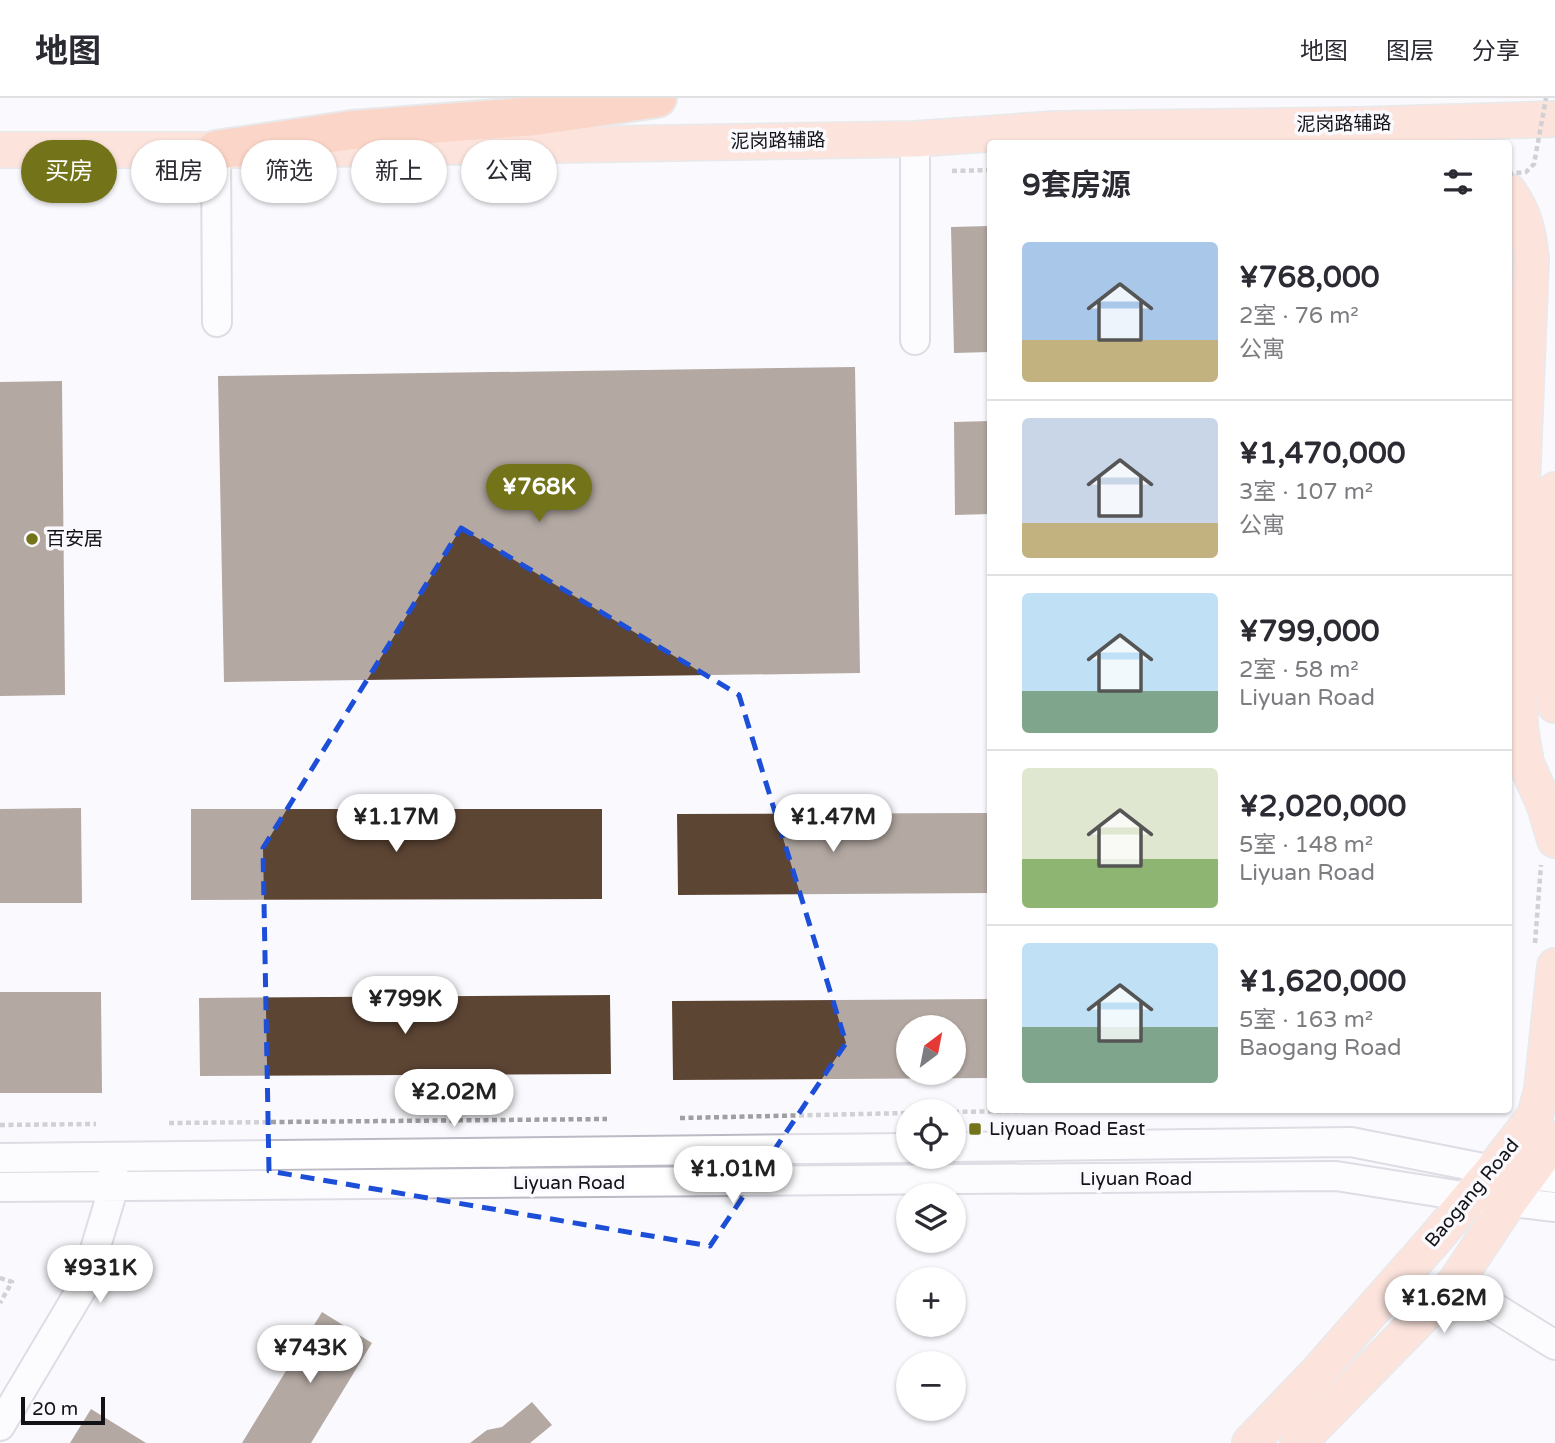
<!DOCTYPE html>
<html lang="zh">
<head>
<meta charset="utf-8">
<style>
  :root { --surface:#fff; --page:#f2f2f3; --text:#2b2b33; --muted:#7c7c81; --line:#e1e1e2; --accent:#737319 }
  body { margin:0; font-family:"Varela Round","Noto Sans SC",sans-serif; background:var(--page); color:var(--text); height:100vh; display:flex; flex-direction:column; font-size:26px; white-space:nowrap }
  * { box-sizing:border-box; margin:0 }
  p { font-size:23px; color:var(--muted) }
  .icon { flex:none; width:38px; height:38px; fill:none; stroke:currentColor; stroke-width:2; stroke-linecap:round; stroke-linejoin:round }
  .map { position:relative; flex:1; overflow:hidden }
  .drawer { position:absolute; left:987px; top:42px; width:525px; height:973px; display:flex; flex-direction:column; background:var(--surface); border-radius:7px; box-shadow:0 2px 5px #0004 }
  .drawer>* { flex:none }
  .hud { position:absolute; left:21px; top:42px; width:665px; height:63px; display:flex; gap:14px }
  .needle { width:46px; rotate:32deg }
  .buttons { position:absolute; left:896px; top:917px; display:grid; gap:14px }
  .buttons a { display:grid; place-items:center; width:70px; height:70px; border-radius:50%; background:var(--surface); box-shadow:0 2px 5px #0004; font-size:35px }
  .scale { position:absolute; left:21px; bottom:18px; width:84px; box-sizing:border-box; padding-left:7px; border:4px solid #131216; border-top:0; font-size:19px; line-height:24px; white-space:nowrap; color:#131216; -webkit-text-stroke:5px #fafafe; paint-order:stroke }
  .price { position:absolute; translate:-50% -60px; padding:0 16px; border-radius:24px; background:#fff; color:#222; font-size:23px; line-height:46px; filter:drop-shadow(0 2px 4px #0008) }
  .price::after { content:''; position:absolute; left:50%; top:42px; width:21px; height:16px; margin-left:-10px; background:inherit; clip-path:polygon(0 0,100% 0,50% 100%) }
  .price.active { background:var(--accent); color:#fff }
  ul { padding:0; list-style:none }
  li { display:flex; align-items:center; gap:21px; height:175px; padding:0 35px }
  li+li { border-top:2px solid var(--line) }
  li span { display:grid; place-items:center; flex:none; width:196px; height:140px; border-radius:7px; color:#555 }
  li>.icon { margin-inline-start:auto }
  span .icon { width:84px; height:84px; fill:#fffc; stroke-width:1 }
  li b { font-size:30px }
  h2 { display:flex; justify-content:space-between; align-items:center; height:84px; padding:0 35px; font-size:30px }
  .pill { padding:0 24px; border-radius:32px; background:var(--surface); box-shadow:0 2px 5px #0004; font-size:24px; line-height:63px }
  .pill.active { background:var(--accent); color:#fff }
  header { display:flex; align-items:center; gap:42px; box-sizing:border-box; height:98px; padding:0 35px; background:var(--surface); border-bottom:2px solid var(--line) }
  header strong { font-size:33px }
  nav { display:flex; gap:38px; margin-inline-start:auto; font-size:24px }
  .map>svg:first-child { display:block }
  .building { fill:#5d4534; fill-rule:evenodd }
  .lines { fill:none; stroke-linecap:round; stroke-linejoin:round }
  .minor-casing { stroke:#bcb9c5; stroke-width:32 }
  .major-casing { stroke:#d5d4d5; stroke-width:38 }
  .highway-casing { stroke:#d5d4d5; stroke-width:42 }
  .path { stroke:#a09fa3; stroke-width:4.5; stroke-dasharray:5 3.5; stroke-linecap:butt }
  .minor { stroke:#fff; stroke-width:28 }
  .major { stroke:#fecbb6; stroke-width:35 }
  .highway { stroke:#fda986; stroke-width:38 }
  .path-bridge { stroke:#a09fa3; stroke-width:4.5; stroke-dasharray:5 3.5; stroke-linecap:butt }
  .marked { fill:none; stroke:#1d4ed8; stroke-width:5; stroke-dasharray:14 9; stroke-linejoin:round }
  .poi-dot { fill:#737319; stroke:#fafafe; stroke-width:2.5 }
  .labels { text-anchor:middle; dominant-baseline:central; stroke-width:7; stroke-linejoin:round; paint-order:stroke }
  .street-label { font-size:19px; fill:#131216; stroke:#fafafe }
  .poi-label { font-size:19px; fill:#131216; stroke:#fafafe; text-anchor:start }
</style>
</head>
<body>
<header>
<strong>地图</strong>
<nav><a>地图</a><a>图层</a><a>分享</a></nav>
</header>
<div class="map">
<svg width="1555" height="1345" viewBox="0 0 1555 1345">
  <rect width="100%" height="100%" fill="#fafafe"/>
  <path class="building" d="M990,128V254L954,255L951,129Z
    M855,269L860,575L224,584L218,278Z
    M62,283L65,597L0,598V284Z
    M990,323V416L955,417L954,324Z
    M81,710L82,805H0V711Z
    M191,711H602V801L191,802Z
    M990,715V795L678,797L677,716Z
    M0,894H101L102,995H0Z
    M610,897L611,976L200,978L199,900Z
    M990,901V980L673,982L672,903ZM908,929H954V975H908Z
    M322,1214L372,1245L311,1345H242Z
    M532,1304L552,1327L530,1345H470L487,1332L502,1329Z
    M91,1311L146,1345H70Z"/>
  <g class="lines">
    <defs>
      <path id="minor" d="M216,52L217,224
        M915,242V41
        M954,1049L1351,1044L1493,1072L1555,1080
        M0,1060L908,1050
        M0,1089L1336,1078L1469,1099L1555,1109
        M1455,1185L1555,1247
        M0,1328L85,1185L114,1088L113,1072"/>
      <path id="major" d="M322,51L915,41L1056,31L1359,27L1555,21
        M0,52H245
        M1508,93C1524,114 1528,134 1531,160L1516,539L1520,629L1526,665L1545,708L1555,742
        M1555,392L1550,556L1555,607
        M1250,1345L1315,1277L1434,1142L1493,1072L1535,1018L1542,992L1555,868
        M1298,1345L1455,1185L1508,1105L1555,1041"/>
      <path id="highway" d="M216,52L352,32L536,18L657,0"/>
    </defs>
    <use href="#minor" class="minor-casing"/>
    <use href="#major" class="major-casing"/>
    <use href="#highway" class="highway-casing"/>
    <path class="path" d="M952,73L990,72
      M262,81H309
      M1535,845L1541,767
      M954,1014L1077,1012
      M680,1020L908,1015
      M169,1025L607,1021
      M0,1027L96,1026
      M0,1180L12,1184L0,1205"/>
    <use href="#minor" class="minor"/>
    <use href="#major" class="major"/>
    <use href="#highway" class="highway"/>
    <path class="path-bridge" d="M1508,76L1526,74L1534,66L1546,0"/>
  </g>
  <path d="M0 0H1555V1345H0ZM461,430L739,597L846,945L710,1148L269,1073L263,750Z" fill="#fafafe" fill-opacity=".55" fill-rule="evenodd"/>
  <path class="marked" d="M461,430L739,597L846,945L710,1148L269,1073L263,750Z"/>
  <g class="poi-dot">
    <circle cx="32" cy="441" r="7"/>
    <rect x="968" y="1024" width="14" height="14" rx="3.5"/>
  </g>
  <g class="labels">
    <g class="street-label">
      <text transform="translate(1344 26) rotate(-1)">泥岗路辅路</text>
      <text transform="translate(778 43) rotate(-1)">泥岗路辅路</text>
      <text x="1136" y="1081">Liyuan Road</text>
      <text x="569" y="1085">Liyuan Road</text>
      <text transform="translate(1472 1095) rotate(-50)">Baogang Road</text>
    </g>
    <g class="poi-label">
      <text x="46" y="441">百安居</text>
      <text x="989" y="1031">Liyuan Road East</text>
    </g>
  </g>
</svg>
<div class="buttons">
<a><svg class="needle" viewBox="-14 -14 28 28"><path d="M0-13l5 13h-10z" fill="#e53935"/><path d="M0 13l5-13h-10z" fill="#7c7c81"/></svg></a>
<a><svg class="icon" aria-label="locate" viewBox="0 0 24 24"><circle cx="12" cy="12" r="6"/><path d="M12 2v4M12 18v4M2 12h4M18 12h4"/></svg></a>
<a><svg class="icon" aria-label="layers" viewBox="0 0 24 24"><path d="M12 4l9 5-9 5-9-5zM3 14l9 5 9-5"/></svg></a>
<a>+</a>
<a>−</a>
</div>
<div class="scale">20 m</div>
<b class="price active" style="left:539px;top:426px">¥768K</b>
<b class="price" style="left:396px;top:756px">¥1.17M</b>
<b class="price" style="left:833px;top:756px">¥1.47M</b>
<b class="price" style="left:405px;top:938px">¥799K</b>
<b class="price" style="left:454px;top:1031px">¥2.02M</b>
<b class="price" style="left:733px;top:1108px">¥1.01M</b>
<b class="price" style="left:100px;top:1207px">¥931K</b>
<b class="price" style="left:1444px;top:1237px">¥1.62M</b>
<b class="price" style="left:310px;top:1287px">¥743K</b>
<div class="hud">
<a class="pill active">买房</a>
<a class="pill">租房</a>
<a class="pill">筛选</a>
<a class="pill">新上</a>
<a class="pill">公寓</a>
</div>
<section class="drawer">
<h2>9套房源<svg class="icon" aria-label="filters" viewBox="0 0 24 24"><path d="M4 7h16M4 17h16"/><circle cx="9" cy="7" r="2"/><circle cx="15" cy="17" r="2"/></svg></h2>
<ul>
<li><span style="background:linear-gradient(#a9c7e8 70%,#c2b280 0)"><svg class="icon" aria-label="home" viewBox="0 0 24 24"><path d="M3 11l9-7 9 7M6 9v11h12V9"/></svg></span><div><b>¥768,000</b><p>2室 · 76 m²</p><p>公寓</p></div></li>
<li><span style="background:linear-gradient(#c9d6e8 75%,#c2b280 0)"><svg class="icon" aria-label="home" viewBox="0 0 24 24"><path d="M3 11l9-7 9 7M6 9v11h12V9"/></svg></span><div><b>¥1,470,000</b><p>3室 · 107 m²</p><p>公寓</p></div></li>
<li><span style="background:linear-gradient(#bfe0f5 70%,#7fa58c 0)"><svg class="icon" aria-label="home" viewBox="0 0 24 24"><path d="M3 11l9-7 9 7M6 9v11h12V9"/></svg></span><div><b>¥799,000</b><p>2室 · 58 m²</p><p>Liyuan Road</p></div></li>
<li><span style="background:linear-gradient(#dfe7d0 65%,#8fb573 0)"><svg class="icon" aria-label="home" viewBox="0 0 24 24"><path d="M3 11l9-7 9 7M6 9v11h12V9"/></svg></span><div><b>¥2,020,000</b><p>5室 · 148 m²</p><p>Liyuan Road</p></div></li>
<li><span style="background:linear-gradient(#bfe0f5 60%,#7fa58c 0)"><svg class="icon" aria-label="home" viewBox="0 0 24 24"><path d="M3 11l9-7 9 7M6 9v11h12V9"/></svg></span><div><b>¥1,620,000</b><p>5室 · 163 m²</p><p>Baogang Road</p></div></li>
</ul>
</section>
</div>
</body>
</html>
